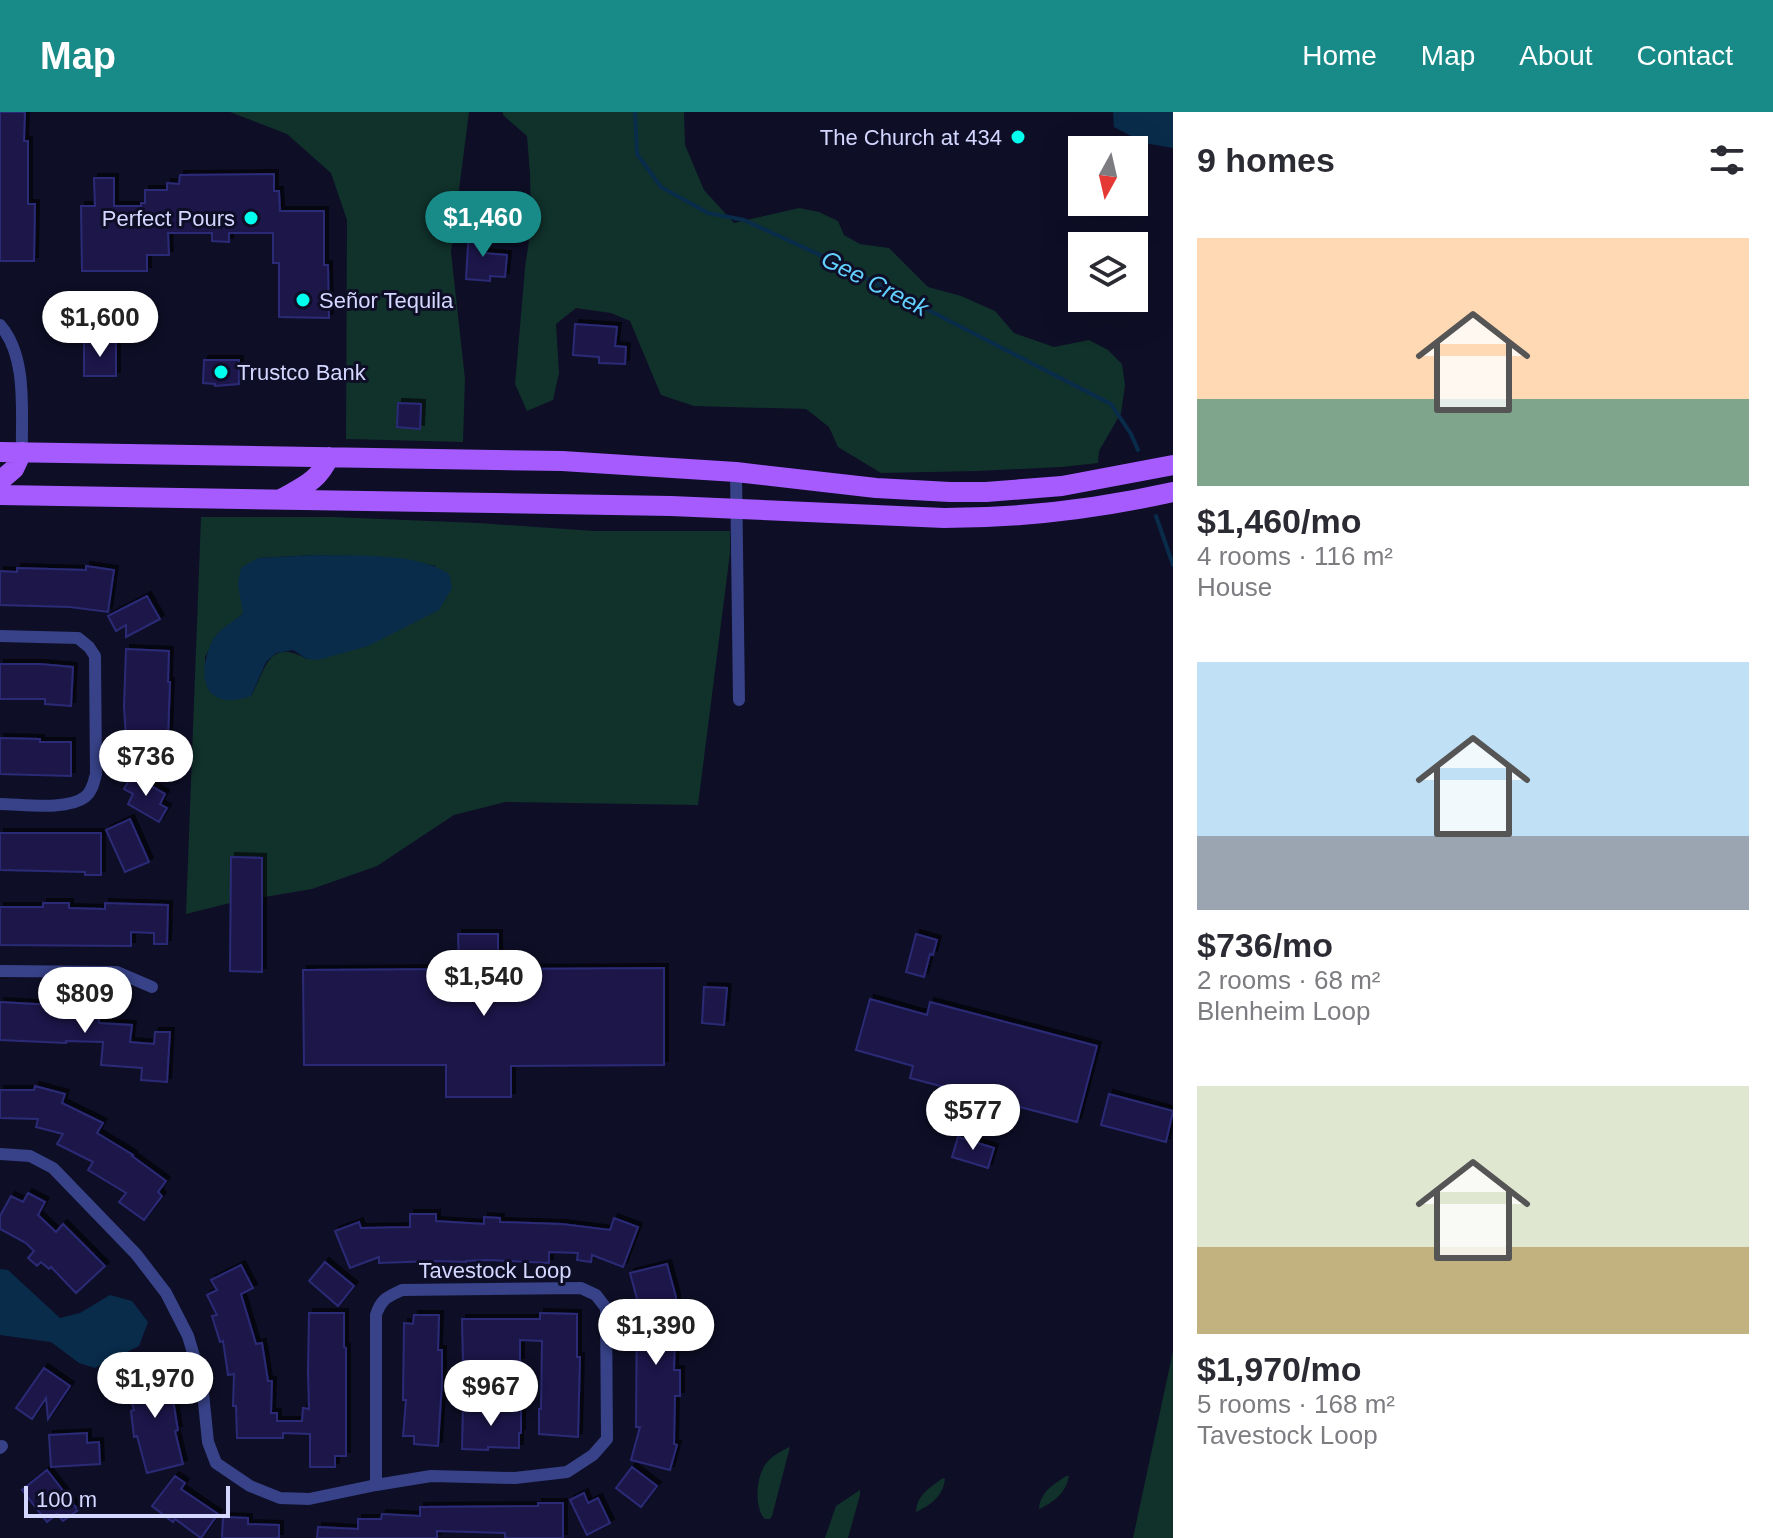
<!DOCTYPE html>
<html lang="en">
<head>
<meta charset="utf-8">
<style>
  :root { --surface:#fff; --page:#f2f2f3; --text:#2b2b33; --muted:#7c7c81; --accent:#188a87 }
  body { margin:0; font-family:Arial,sans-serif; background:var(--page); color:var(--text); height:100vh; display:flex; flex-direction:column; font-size:30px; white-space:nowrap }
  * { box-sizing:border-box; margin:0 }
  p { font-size:26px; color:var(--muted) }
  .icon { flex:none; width:44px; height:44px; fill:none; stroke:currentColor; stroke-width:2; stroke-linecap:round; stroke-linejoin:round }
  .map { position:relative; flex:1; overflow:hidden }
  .drawer { display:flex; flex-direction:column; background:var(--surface); width:600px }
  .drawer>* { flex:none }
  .needle { width:52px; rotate:188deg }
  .tools { position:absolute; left:1068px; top:24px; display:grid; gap:16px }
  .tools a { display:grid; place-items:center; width:80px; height:80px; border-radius:0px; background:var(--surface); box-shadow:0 8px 32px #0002; font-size:40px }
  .scale { position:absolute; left:24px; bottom:20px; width:206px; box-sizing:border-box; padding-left:8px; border:4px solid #d4d7ff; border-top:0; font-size:22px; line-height:28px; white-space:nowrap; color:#d4d7ff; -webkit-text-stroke:6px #0e0e27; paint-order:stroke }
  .price { position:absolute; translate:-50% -68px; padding:0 18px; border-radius:28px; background:#fff; color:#222; font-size:26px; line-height:52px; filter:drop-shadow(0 2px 4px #0008) }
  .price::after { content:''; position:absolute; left:50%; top:48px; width:24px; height:18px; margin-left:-12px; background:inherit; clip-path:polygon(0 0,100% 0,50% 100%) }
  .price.current { background:var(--accent); color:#fff }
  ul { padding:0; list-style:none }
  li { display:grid; align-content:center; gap:16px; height:424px; padding:0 24px }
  li span { display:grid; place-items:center; height:248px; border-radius:0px; color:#555 }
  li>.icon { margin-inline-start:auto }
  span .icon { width:144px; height:144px; fill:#fffc; stroke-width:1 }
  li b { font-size:34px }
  h2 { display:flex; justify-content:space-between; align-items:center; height:96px; padding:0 24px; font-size:34px }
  header { display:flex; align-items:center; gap:48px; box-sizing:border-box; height:112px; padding:0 40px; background:var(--accent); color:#fff }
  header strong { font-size:38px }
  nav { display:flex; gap:44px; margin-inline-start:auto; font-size:28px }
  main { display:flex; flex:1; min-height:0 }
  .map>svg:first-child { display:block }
  .green { fill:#11312b; fill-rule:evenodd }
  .water { fill:#092c4b }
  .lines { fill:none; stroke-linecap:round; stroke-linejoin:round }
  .stream { stroke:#092c4b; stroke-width:4 }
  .building { fill:#1b1949; stroke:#2c2a76; stroke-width:2; filter:url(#shadow) }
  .minor { stroke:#374288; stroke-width:12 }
  .primary { stroke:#a65bff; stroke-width:20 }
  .poi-dot { fill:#00ffed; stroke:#0e0e27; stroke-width:3 }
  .labels { text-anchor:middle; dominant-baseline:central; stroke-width:6; stroke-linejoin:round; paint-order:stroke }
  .poi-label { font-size:22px; fill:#d4d7ff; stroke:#0e0e27; text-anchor:end }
  .street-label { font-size:22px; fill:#d4d7ff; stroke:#0e0e27 }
  .water-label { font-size:24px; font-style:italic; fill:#62d1ff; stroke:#0e0e27 }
</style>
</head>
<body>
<header>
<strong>Map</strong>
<nav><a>Home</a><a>Map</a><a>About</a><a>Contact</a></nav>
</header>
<main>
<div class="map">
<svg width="1173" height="1426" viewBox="0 0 1173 1426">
  <defs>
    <filter id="shadow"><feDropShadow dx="4" dy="-4" stdDeviation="0" flood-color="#0009"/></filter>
  </defs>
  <rect width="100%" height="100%" fill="#0e0e27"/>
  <path class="green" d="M230,0H469L451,140L465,267L463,330L346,327L347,108L331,61L287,22Z
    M503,0H684L685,33L704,78L734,111L799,96L819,100L838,109L844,123L860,132L889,136L928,175L961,184L995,199L1014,221L1054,235L1089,228L1108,238L1122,252L1125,273L1121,301L1099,339L1098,351L1062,355L978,359L881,361L838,335L829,315L806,297L694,294L661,283L630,209L611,201L576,196L556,212L559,261L553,288L527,299L515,272L525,156L531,114L530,62L527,24L503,3Z
    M201,405H333L478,411L594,419H730V441L698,693L505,690L454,703L377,754L312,777L234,790L186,802ZM315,443L386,445L436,454L307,547C268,525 266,557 251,584L209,578L205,565V545L217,522L243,502L258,446Z
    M1173,1239V1426H1133Z
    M790,1335L772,1404L770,1407H765C754,1396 756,1366 765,1353C770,1345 782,1338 790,1335Z
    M1066,1364H1069C1066,1381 1054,1390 1039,1397C1040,1380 1053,1373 1066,1364Z
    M943,1366L945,1367C943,1384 931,1393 916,1400C917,1383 929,1376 943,1366Z
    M860,1378V1383L848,1426H825L836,1394Z"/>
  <path class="water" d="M1113,0H1173V36L1144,31L1114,15Z
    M315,443C354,444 417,440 449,462L452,476L439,498L368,534L318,548L307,547L293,538L276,541L266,550L251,584C240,588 226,591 215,584C196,573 206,534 218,521C225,514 235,508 243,502L238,472L241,456L258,446Z
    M0,1157L8,1158L60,1206L80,1201L110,1183L132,1189L148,1210L139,1234L95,1256L79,1251L51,1230L0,1223Z"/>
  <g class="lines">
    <path class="stream" d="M635,0L637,42L661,75L708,101L744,108L831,148L1111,292L1131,322L1138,338
      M1156,404L1173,453"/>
  </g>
  <path class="building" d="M0,0H25L24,29H28V92H35L34,149H0Z
    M274,62V79H279L280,99H324V153H328L329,206L279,205V151H273V121H229V130L212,129V121H168L169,143H147V159H82L81,94H95L94,66H114V94H141V91H145V78H167V71L179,72L180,63Z
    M469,117L486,118L484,141L507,143L505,165L490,164V169L466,167Z
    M575,212L617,215L615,234L626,235L625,252L599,251V245L573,243Z
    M84,230H116V264H84Z
    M204,248H239V272L215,274V272L203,271Z
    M398,291L421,292L420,317L397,315Z
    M86,454L114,458L108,500L70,495L0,493V459L17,460V456L86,458Z
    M147,484L160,507L126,525V513L116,519L108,504Z
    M126,537L169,539L168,570H170L168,627H160L158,648L168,649L167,660L123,657L126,626L124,595Z
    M0,552H40L73,555L71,594L45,592V587H0Z
    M0,626L40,627V630H71V664L0,662Z
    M132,663L165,682L160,692L167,696L159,710L128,692L133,682L124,677Z
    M130,707L149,750L125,760L106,718Z
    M0,721H101V763H85V760L0,758Z
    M231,745L262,746V860L230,859Z
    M43,791H69V796L105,797V791L168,793L167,832H154V821L131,820V834L0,833V795H43Z
    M458,822H498V857L664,856V953L511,954V985H446V953H304L303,858L459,857Z
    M916,822L937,828L933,843L930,842L924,865L906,860Z
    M704,875L727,876L724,913L702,911Z
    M870,887L927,903L930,890L1097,934L1077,1010L910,966L913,954L856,938Z
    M0,890L53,893L54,891L99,892V911L132,913L130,930L154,932L155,920H170L167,970L141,968L142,956L101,953L103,930L66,929V931L0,928Z
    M35,974L65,982L62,991L103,1011L97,1021L133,1043L132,1044L166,1069L158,1080L162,1084L144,1108L119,1090L126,1081L88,1058L93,1050L57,1032L63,1022L36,1015L38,1007L0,1006V978H34Z
    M1109,982L1173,999L1166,1030L1101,1013Z
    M958,1025L994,1036L988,1056L952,1045Z
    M28,1081L45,1090L38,1103L56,1120L63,1112L105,1154L76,1181L51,1155L49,1157L41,1150L37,1154L28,1146L34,1139L26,1131L0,1117V1104L11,1084L23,1090Z
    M410,1102H436V1109L484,1112V1105L500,1106V1110L562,1112L610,1118L614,1106L638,1115L623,1155L592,1143L591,1150L577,1148L578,1141L549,1140V1151L487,1148L466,1149V1150L436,1149L379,1151V1145L350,1156L335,1119L359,1110L361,1116L410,1115Z
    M325,1150L354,1174L338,1194L309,1169Z
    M667,1152L676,1185L674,1258H680V1284H675L674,1332L677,1333L670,1358L631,1348L640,1315H636L637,1187L630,1161Z
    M241,1153L253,1176L241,1182L256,1232L262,1231L268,1269H272L271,1301H277V1309H302L303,1296L309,1297L308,1260L309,1201H344V1235L346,1236V1344H335V1355H310V1322L283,1321V1326H237L236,1294H233L234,1262L228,1263L223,1229L220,1230L212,1204L217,1203L207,1183L217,1178L211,1168Z
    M540,1201L577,1202V1245H580L578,1325L539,1322V1297H541L542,1229L520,1228V1250L463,1252L462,1207H540Z
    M414,1203H439L438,1238H442V1271L438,1334L414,1332V1324H403L406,1288H403L404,1211L413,1212Z
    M44,1256L70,1274L48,1307L46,1286L32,1307L16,1296Z
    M167,1256L174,1281L172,1282L178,1318L175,1319L183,1352L147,1361L137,1324L134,1325L131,1299L134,1298L125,1268Z
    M463,1294L521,1296V1321H519V1336L488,1335V1338L462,1337Z
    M87,1321V1331L99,1330L100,1352L51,1355L49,1323Z
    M632,1355L657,1374L641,1395L616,1376Z
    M47,1358L78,1398L63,1409L57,1402L47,1410L22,1378Z
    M175,1364L185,1371L181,1377L218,1402L201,1426L175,1407L173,1410L152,1394Z
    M584,1381L588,1391L598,1386L610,1411L587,1423L570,1388Z
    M538,1391H563V1426H505V1421L437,1419V1426H317L318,1415L358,1417V1407H381L382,1402L420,1404V1395L538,1394Z
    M223,1405L248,1406V1412L279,1413V1426H222Z"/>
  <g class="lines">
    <path class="minor" d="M0,213C28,245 21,300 22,340
      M736,360L739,588
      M0,524L78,526L89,535L95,544L96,662C94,670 92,680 85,685C67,699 22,692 0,692
      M0,859L117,860L152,875
      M0,1042L30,1044L53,1056L136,1142L166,1181L188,1224L202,1271L208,1330L216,1351L250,1374L280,1386L309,1387L376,1373L431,1364L515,1366L567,1360L593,1343L607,1327L606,1196L596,1183L581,1176L402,1178C387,1185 381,1187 376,1203V1373
      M0,1336L2,1334"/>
    <path class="primary" d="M0,340L562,349L736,360L876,376L950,380H986L1062,374L1173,353
      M0,369L14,357L22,340
      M0,383L671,394L944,406C1021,406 1097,397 1173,380
      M281,387C302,375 319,369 329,345"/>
  </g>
  <g class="poi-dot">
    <circle cx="1018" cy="25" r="8"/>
    <circle cx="251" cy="106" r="8"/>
    <circle cx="303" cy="188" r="8"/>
    <circle cx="221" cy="260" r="8"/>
  </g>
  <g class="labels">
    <g class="poi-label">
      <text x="1002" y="25">The Church at 434</text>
      <text x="235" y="106">Perfect Pours</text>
      <text x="319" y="188" text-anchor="start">Señor Tequila</text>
      <text x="237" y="260" text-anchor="start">Trustco Bank</text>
    </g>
    <g class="street-label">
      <text x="495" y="1158">Tavestock Loop</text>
    </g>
    <g class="water-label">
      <text transform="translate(875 171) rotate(27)">Gee Creek</text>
    </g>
  </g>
</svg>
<div class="tools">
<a><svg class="needle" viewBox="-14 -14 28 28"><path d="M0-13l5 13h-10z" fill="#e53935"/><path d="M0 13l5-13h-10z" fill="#7c7c81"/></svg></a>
<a><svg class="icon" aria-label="layers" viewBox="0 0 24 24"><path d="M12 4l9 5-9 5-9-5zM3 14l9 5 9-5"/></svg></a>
</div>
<div class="scale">100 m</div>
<b class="price current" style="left:483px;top:147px">$1,460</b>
<b class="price" style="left:100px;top:247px">$1,600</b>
<b class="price" style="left:146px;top:686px">$736</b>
<b class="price" style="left:484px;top:906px">$1,540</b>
<b class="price" style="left:85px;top:923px">$809</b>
<b class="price" style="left:973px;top:1040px">$577</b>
<b class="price" style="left:656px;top:1255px">$1,390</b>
<b class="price" style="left:155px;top:1308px">$1,970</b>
<b class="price" style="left:491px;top:1316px">$967</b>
</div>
<section class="drawer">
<h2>9 homes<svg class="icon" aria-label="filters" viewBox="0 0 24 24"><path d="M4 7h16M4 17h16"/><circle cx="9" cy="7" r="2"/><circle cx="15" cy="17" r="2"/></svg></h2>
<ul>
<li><span style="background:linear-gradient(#ffd9b3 65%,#7fa58c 0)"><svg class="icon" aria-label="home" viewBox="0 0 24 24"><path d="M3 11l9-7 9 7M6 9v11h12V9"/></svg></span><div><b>$1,460/mo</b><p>4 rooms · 116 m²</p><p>House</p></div></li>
<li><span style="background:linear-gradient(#bfe0f5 70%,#9aa5b1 0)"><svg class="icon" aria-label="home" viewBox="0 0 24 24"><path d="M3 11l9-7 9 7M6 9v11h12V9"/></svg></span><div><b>$736/mo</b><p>2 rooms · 68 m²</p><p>Blenheim Loop</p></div></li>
<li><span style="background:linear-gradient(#dfe7d0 65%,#c2b280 0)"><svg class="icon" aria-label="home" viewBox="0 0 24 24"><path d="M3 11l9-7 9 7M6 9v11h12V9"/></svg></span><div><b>$1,970/mo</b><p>5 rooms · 168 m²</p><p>Tavestock Loop</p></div></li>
</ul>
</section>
</main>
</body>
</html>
